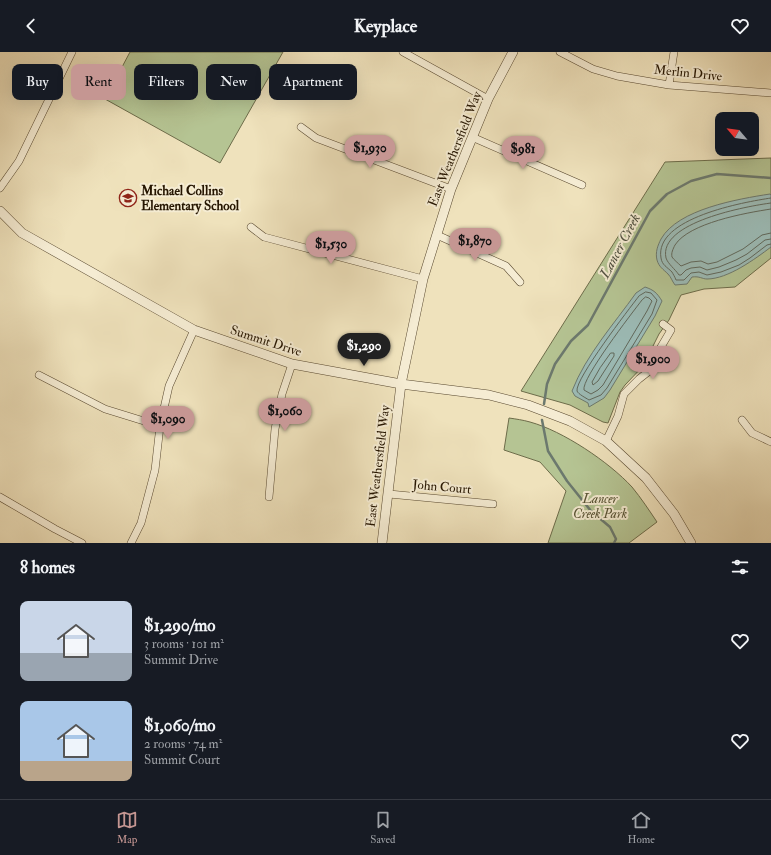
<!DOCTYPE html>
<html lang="en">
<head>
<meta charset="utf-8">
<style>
  :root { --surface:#171b24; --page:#242831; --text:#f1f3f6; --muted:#9ea1a6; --line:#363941; --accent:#c59692 }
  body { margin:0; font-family:"IM FELL Double Pica",serif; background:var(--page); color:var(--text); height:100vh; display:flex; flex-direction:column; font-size:15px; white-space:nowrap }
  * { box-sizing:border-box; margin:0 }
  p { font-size:13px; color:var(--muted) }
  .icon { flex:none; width:22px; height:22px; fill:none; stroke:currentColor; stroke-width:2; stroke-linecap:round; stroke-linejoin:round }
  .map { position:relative; height:491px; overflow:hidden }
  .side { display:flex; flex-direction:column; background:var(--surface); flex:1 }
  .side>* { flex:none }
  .guide { position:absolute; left:12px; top:12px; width:400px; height:36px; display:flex; gap:8px }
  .needle { width:26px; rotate:299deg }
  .tools { position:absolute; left:715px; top:60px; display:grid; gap:8px }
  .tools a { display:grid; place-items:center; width:44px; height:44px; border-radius:8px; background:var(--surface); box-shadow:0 4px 16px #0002; font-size:20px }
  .price { position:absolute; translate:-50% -34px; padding:0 9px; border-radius:14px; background:var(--accent); color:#111; font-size:13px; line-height:26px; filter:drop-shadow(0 1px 2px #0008) }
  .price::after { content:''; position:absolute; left:50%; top:24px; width:12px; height:9px; margin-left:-6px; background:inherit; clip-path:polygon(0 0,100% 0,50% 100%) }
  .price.current { background:#222; color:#fff }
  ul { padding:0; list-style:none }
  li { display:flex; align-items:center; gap:12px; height:100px; padding:0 20px }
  li span { display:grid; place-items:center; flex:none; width:112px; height:80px; border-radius:8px; color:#555 }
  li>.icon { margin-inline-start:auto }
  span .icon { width:48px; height:48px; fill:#fffc; stroke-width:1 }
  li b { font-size:17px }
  h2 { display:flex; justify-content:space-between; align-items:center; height:48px; padding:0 20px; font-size:17px }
  .pill { padding:0 14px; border-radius:8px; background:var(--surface); box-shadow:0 4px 16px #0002; font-size:14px; line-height:36px }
  .pill.current { background:var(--accent); color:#111 }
  header { display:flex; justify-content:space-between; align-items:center; height:52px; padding:0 20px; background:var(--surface); font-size:18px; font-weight:800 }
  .menu { display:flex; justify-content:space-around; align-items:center; height:56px; border-top:1px solid var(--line); background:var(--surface); font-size:11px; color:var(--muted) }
  .menu a { display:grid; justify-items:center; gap:2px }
  .menu .current { color:var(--accent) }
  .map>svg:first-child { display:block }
  .green { fill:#b5c493; stroke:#6d6c4a }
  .water { fill:#9cbcb7; stroke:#6c796e }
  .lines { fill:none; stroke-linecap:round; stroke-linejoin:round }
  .shore { stroke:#60685c; stroke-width:1 }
  .stream { stroke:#6c796e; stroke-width:2.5 }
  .minor-casing { stroke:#58482f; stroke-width:8 }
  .tertiary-casing { stroke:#58482f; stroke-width:10 }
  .minor { stroke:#f5ecd3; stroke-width:7 }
  .tertiary { stroke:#f5ecd3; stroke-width:9 }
  .labels { text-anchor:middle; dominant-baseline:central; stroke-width:4; stroke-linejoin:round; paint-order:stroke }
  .street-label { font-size:13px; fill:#251500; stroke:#f5ecd3 }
  .poi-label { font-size:13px; font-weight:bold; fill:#251500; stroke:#f5ecd3; text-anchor:start }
  .park-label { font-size:13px; font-style:italic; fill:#575233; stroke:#f5ecd3 }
  .water-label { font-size:14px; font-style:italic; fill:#4f4f40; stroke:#f5ecd3 }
</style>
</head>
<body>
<header><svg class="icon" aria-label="back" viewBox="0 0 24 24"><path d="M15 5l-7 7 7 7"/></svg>Keyplace<svg class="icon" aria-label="heart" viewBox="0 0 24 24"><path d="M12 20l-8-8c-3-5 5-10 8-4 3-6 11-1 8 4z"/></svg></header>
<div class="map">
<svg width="771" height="491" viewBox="0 0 771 491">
  <rect width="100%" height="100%" fill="#efe2bc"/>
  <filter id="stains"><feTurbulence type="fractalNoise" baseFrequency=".005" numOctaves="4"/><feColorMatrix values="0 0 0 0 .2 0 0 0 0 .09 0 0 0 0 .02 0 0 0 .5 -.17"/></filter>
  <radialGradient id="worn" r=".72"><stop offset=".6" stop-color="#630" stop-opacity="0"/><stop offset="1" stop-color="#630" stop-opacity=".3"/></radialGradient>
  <path class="green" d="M130,0H283L220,111L105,47Z
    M771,106V206L735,235L704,237L681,243L669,268L659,282L649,302L646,311L625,333L620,340L608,371L603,370L570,353L521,339L665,110Z
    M509,366C516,367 523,368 530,370C563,379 609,410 632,435C641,446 649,458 657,470L629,491H548L566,439L540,410L504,398Z"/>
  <path class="water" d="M770,142L771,143V195C755,207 728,227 707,227C702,227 700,224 692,225L687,232L675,233C672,229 671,225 668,222C663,217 659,215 657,208C655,200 658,193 661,187C678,157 738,147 770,142Z
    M645,235C654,238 657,241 662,249L655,264L610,338L604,346L589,355L588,351L575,344L572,339C586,303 614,272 636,241Z"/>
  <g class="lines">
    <path class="shore" d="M771,146C744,150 654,166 661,206C662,213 667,215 672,220C673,222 675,225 676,228H684L691,221L699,220L707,223L721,220L739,213L750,206L767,193L771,192
      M771,151C748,154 658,170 666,206C668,212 675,217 679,223H681L686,218L691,216L700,215L707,218L719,215L736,208L747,202L765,188L771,187
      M771,157C745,161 689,171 675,193C673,197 671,201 672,205C674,208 678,211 681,214L691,210L701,209L708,212L717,210L743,197L762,183L771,181
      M646,240L651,241L657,248L652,262L607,336L601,343L589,348C586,346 578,342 577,339C575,327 629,257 639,244Z
      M646,245L649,246L652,249L647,259L603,333L598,338L591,342L584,338C581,327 632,261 642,248Z
      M611,301H614V304L598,329L593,333L592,330L600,316Z"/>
    <path class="stream" d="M544,352L547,332L555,312L571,289L588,273L650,159L667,142L691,129L717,122L771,126
      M542,368L548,399L567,429L591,459L610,475L616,487L614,491"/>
    <defs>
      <path id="minor" d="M403,0L488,47
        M560,0L593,17L617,24L669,33L771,41
        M669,33L674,0
        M301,75L316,86L451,137
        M472,85L582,133
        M0,136L19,109L72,0
        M251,175L264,185L423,227
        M437,183L506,214L520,230
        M39,323L105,357L160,374
        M742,368L752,381L771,390
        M606,389L618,364L624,342L639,327L653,316L658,300L671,278L663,272
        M389,442L493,452
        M0,445L55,477L82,491
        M269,445L275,377L282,342L292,312
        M131,491L141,471L155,418L160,374L169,334L194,278"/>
      <path id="tertiary" d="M0,159L22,181L194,278L292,312L401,332L489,343L528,353L570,369L606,389L646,426L674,462L691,491
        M382,491L401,332L423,227L451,137L488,47L513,0"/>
    </defs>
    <use href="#minor" class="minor-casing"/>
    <use href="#tertiary" class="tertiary-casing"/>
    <use href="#minor" class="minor"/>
    <use href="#tertiary" class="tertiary"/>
  </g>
  <defs>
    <symbol id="school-ring" viewBox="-11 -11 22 22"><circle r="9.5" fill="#f5ecd3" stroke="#8f2418" stroke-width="1.5"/><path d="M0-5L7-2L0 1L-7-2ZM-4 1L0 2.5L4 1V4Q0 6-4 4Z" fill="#8f2418"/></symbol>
  </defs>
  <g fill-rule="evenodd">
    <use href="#school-ring" x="118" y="136" width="20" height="20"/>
  </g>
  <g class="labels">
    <g class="street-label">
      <text transform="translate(688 21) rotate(6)">Merlin Drive</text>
      <text transform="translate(455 97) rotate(-68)">East Weathersfield Way</text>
      <text transform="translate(266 289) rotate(18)">Summit Drive</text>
      <text transform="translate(378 414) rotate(-83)">East Weathersfield Way</text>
      <text transform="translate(442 435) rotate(5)">John Court</text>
    </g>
    <g class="poi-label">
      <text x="141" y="139">Michael Collins<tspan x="141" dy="15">Elementary School</tspan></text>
    </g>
    <g class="park-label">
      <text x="600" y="447">Lancer<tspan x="600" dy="15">Creek Park</tspan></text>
    </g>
    <g class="water-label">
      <text transform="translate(620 194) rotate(-62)">Lancer Creek</text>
    </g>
  </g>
  <rect width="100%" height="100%" filter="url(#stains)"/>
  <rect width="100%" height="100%" fill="url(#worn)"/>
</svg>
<div class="tools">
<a><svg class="needle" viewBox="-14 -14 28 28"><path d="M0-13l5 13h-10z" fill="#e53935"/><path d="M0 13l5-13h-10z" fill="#9ea1a6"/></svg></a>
</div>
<b class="price" style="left:370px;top:117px">$1,930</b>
<b class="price" style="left:523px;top:118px">$981</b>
<b class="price" style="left:475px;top:210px">$1,870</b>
<b class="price" style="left:331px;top:213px">$1,530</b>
<b class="price current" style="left:364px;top:315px">$1,290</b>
<b class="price" style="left:653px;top:328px">$1,900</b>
<b class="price" style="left:285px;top:380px">$1,060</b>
<b class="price" style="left:168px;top:388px">$1,090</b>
<div class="guide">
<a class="pill">Buy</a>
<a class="pill current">Rent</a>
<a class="pill">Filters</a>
<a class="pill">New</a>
<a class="pill">Apartment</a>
</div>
</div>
<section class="side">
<h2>8 homes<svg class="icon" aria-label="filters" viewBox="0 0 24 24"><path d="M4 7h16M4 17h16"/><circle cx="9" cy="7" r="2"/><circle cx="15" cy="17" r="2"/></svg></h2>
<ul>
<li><span style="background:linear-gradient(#c9d6e8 65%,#9aa5b1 0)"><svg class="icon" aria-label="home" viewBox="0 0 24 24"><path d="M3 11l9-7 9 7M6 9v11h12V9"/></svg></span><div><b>$1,290/mo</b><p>3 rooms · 101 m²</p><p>Summit Drive</p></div><svg class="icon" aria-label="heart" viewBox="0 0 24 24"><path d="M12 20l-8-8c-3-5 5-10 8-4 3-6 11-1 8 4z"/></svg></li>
<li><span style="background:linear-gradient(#a9c7e8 75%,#b9a48a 0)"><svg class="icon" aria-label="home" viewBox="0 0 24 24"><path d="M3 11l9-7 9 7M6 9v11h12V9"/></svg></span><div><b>$1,060/mo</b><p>2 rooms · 74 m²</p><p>Summit Court</p></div><svg class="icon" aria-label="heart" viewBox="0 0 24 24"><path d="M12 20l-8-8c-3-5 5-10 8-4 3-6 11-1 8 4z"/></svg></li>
</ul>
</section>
<nav class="menu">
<a class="current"><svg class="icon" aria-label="map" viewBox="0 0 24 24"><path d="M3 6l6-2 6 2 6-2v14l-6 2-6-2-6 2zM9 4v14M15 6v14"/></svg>Map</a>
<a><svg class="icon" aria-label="saved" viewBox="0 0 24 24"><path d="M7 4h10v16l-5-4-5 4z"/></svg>Saved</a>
<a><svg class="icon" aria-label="home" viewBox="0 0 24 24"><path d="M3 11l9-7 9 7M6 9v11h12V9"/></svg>Home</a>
</nav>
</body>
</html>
